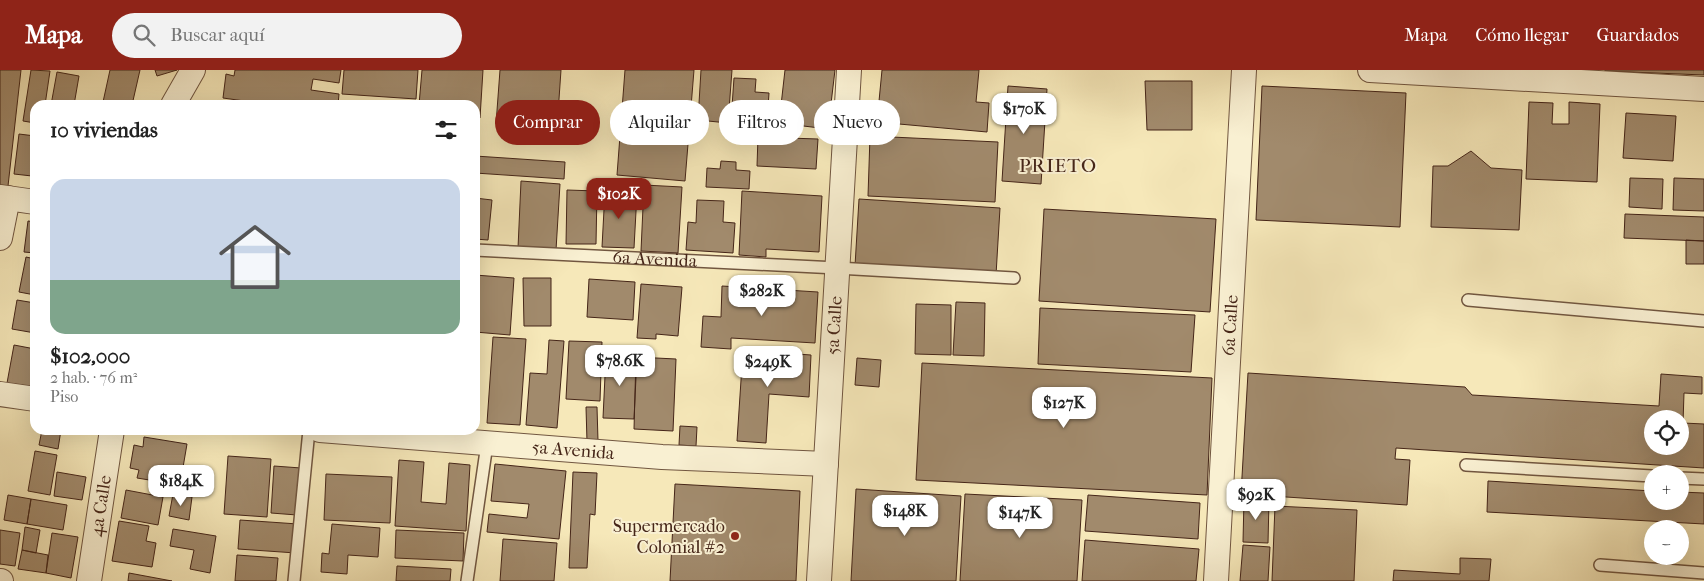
<!DOCTYPE html>
<html lang="es">
<head>
<meta charset="utf-8">
<style>
  :root { --surface:#fff; --page:#f2f2f2; --text:#222; --muted:#767676; --line:#e0e0e0; --accent:#8f2418 }
  body { margin:0; font-family:"IM FELL French Canon",serif; background:var(--page); color:var(--text); height:100vh; display:flex; flex-direction:column; font-size:19px; white-space:nowrap }
  * { box-sizing:border-box; margin:0 }
  p { font-size:16px; color:var(--muted) }
  .icon { flex:none; width:28px; height:28px; fill:none; stroke:currentColor; stroke-width:2; stroke-linecap:round; stroke-linejoin:round }
  .map { position:relative; flex:1; overflow:hidden }
  .panel { position:absolute; left:30px; top:30px; width:450px; height:335px; display:flex; flex-direction:column; background:var(--surface); border-radius:15px; box-shadow:0 5px 20px #0002 }
  .panel>* { flex:none }
  .guide { position:absolute; left:495px; top:30px; width:475px; height:45px; display:flex; gap:10px }
  .controls { position:absolute; left:1644px; top:340px; display:grid; gap:10px }
  .controls a { display:grid; place-items:center; width:45px; height:45px; border-radius:50%; background:var(--surface); box-shadow:0 5px 20px #0002; font-size:25px }
  .price { position:absolute; translate:-50% -42px; padding:0 11px; border-radius:10px; background:#fff; color:#222; font-size:16px; line-height:32px; filter:drop-shadow(0 1px 2px #0008) }
  .price::after { content:''; position:absolute; left:50%; top:30px; width:15px; height:11px; margin-left:-8px; background:inherit; clip-path:polygon(0 0,100% 0,50% 100%) }
  .price.current { background:var(--accent); color:#fff }
  ul { padding:0; list-style:none }
  li { display:grid; align-content:center; gap:10px; height:265px; padding:0 20px }
  li+li { border-top:1px solid var(--line) }
  li span { display:grid; place-items:center; height:155px; border-radius:15px; color:#555 }
  li>.icon { margin-inline-start:auto }
  span .icon { width:90px; height:90px; fill:#fffc; stroke-width:1 }
  li b { font-size:21px }
  h2 { display:flex; justify-content:space-between; align-items:center; height:60px; padding:0 20px; font-size:21px }
  .chip { padding:0 18px; border-radius:22px; background:var(--surface); box-shadow:0 5px 20px #0002; font-size:18px; line-height:45px }
  .chip.current { background:var(--accent); color:#fff }
  header { display:flex; align-items:center; gap:30px; box-sizing:border-box; height:70px; padding:0 25px; background:var(--accent); color:#fff }
  header strong { font-size:24px }
  nav { display:flex; gap:28px; margin-inline-start:auto; font-size:18px }
  .search { width:350px; height:45px; background:var(--page); display:flex; align-items:center; gap:12px; box-sizing:border-box; padding:0 18px; border-radius:28px; color:var(--muted); font-size:19px }
  .map>svg:first-child { display:block }
  .building { fill:#a18a6c; stroke:#452518; fill-rule:evenodd }
  .lines { fill:none; stroke-linecap:round; stroke-linejoin:round }
  .service-casing { stroke:#715640; stroke-width:14 }
  .minor-casing { stroke:#715640; stroke-width:26 }
  .service { stroke:#f9f0d2; stroke-width:11 }
  .minor { stroke:#f9f0d2; stroke-width:24 }
  .poi-dot { fill:#8f2418; stroke:#f9f0d2; stroke-width:2 }
  .labels { text-anchor:middle; dominant-baseline:central; stroke-width:4; stroke-linejoin:round; paint-order:stroke }
  .street-label { font-size:18px; fill:#452518; stroke:#f9f0d2 }
  .poi-label { font-size:18px; fill:#452518; stroke:#f9f0d2; text-anchor:end }
  .neighbourhood-label { font-size:19px; letter-spacing:1px; fill:#452518; stroke:#f9f0d2 }
</style>
</head>
<body>
<header>
<strong>Mapa</strong>
<div class="search"><svg class="icon" aria-label="search" viewBox="0 0 24 24"><circle cx="10" cy="10" r="6"/><path d="M15 15l6 6"/></svg>Buscar aquí</div>
<nav><a>Mapa</a><a>Cómo llegar</a><a>Guardados</a></nav>
</header>
<div class="map">
<svg width="1704" height="511" viewBox="0 0 1704 511">
  <rect width="100%" height="100%" fill="#f6e8b9"/>
  <filter id="stains"><feTurbulence type="fractalNoise" baseFrequency=".004" numOctaves="4"/><feColorMatrix values="0 0 0 0 .2 0 0 0 0 .09 0 0 0 0 .02 0 0 0 .5 -.17"/></filter>
  <radialGradient id="worn" r=".72"><stop offset=".6" stop-color="#630" stop-opacity="0"/><stop offset="1" stop-color="#630" stop-opacity=".3"/></radialGradient>
  <path class="building" d="M0,0H21L8,116L0,115Z
    M31,0L50,1L45,35H35V53L23,51Z
    M110,0H140L132,35H115L103,32Z
    M155,0H177L157,6Z
    M235,0H341L339,13L313,9L311,20L339,24L338,35H273L223,28L226,4L234,6Z
    M344,0H418L416,29L342,24Z
    M422,0H483L480,48H475V35H419Z
    M500,0H561L557,58L496,54Z
    M625,0H694L685,111L617,105Z
    M701,0H732L728,53L698,50Z
    M785,0H835L828,59L779,53Z
    M882,0H979L976,32L989,33L987,62L877,52Z
    M1605,0H1704V5L1605,1Z
    M57,2L79,6L74,35H51Z
    M734,8L756,9L755,22L769,23L767,53L731,51Z
    M1145,11H1192V60H1147Z
    M1008,16L1047,19L1041,114L1002,111Z
    M1262,16L1406,23L1400,157L1256,150Z
    M1529,32L1553,33L1552,54H1569V32L1600,34L1597,112L1526,109Z
    M1626,43L1676,46L1673,91L1623,88Z
    M19,64L35,66L32,106L14,104Z
    M870,66L998,72L995,132L868,126Z
    M758,67L818,69L816,99L757,96Z
    M1471,81L1491,98L1522,100L1519,160L1431,157L1433,96H1448Z
    M475,86L565,92L564,109L475,103Z
    M721,91L736,92V100L750,101L749,119L706,117L707,98L720,99Z
    M1630,108L1663,109L1662,139L1629,137Z
    M1674,108L1704,109V141L1673,140Z
    M521,111L560,114L556,180L518,178Z
    M644,115L682,117L678,183L641,181Z
    M567,120L597,121L596,174H566Z
    M605,121L637,123L634,178L602,177Z
    M742,121L822,126L819,182L766,179V187L739,185Z
    M475,128L492,130L488,170L475,169Z
    M859,129L1000,138L996,205L855,196Z
    M697,130L724,131L723,152L735,153L733,183L686,180L688,152L696,153Z
    M1044,139L1216,149L1210,242L1039,231Z
    M1625,144L1704,147V171L1624,168Z
    M28,151L35,152V183L24,182Z
    M1686,170L1704,171V194H1686Z
    M26,187L35,189V225L19,222Z
    M475,205L514,208L510,265L475,262Z
    M523,208H551V256H524Z
    M589,209L635,212L633,250L587,247Z
    M641,214L682,217L678,266L656,264V269L637,268Z
    M722,216L818,222L815,273L731,268V279L701,277L703,246L721,247Z
    M17,230L35,233V263L12,259Z
    M956,232L985,233L984,286L953,285Z
    M916,234L951,235V285L915,284Z
    M1040,238L1195,245L1191,302L1038,294Z
    M493,267L526,269L520,355L487,353Z
    M549,270L564,271L557,358L526,355L530,303L547,304Z
    M569,271L602,272L600,331L566,329Z
    M14,275L35,279V317L7,313Z
    M743,280L811,285L809,327L769,324L766,373L737,371Z
    M606,285L637,286L634,349L603,348Z
    M636,287L676,289L673,361L634,359Z
    M857,288L881,290L879,317L855,315Z
    M922,293L1212,308L1207,425L916,410Z
    M1248,303L1465,317L1472,325L1659,336L1661,304L1702,307V324L1684,323L1683,353L1704,354V398L1396,378L1395,389L1410,390L1407,435L1241,424ZM1652,349H1680V376H1652Z
    M586,337H597L598,371L587,372Z
    M680,356L697,357L696,376L679,375Z
    M42,360H61L58,379L39,375Z
    M144,367L187,374L180,415L137,408L139,400L130,398L134,375L143,377Z
    M35,381L57,385L50,425L28,421Z
    M228,386L271,389L267,447L224,444Z
    M399,390L424,392L421,432L446,434L449,393L470,395L466,461L395,456Z
    M495,394L566,401L559,469L487,462L489,444L527,448L529,434L491,431Z
    M274,396L301,398L297,445L271,443Z
    M57,402L86,407L82,430L54,426Z
    M573,402L597,403L595,445L590,444L587,498H569Z
    M326,404L392,407L390,453L324,450Z
    M1488,411L1652,421V431H1680V422L1704,423V454L1487,442Z
    M675,414L800,421L796,511H670Z
    M856,419L961,426L956,511H851Z
    M126,420L163,427L158,455L121,448Z
    M173,424L192,427L189,450L169,446Z
    M965,424L1082,430L1077,511H960Z
    M8,425L31,429L27,454L4,450Z
    M1088,425L1200,433L1198,469L1085,461Z
    M31,429L67,435L63,460L27,454Z
    M1244,429L1269,431L1268,473L1243,472Z
    M1275,436L1357,440L1354,511H1272Z
    M240,450L298,454L296,483L238,479Z
    M119,451L149,456L146,471L156,473L152,497L112,491Z
    M332,454L380,458L378,487L348,485L347,504L321,502L322,483L329,484Z
    M25,457L40,460L36,483L22,480Z
    M173,459L216,466L210,503L190,499L194,480L170,476Z
    M0,460L20,463L15,496L0,494Z
    M396,460L464,463L463,491L395,488Z
    M52,463L78,467L71,508L46,503Z
    M503,469L557,473L554,511H500Z
    M1085,470L1199,479L1196,511H1082Z
    M1243,475L1270,477L1268,511H1240Z
    M22,480L48,485L46,503L18,499Z
    M237,485L278,488L276,511H235Z
    M1460,488L1491,489L1489,511H1393L1394,500L1460,504Z
    M397,496L451,499L450,511H396Z
    M129,503L172,511H128Z"/>
  <g class="lines">
    <defs>
      <g id="service">
        <path id="s1" d="M475,180L837,198L1014,208"/>
        <path d="M1468,230L1704,251"/>
        <path d="M1466,395L1652,406"/>
        <path d="M1680,408L1704,409"/>
        <path d="M1600,495L1704,503"/>
        <path d="M294,511L309,360"/>
        <path d="M467,511L487,374"/>
      </g>
      <g id="minor">
        <path d="M1370,0L1704,19"/>
        <path d="M173,35L193,0"/>
        <path d="M0,127L35,132"/>
        <path d="M0,168L8,128"/>
        <path d="M0,324L35,329"/>
        <path id="s2" d="M320,360L662,387L826,394"/>
        <path d="M0,511H1"/>
        <path id="s3" d="M89,511L112,360"/>
        <path id="s4" d="M819,511L849,0"/>
        <path id="s5" d="M1216,511L1244,0"/>
      </g>
    </defs>
    <use href="#service" class="service-casing"/>
    <use href="#minor" class="minor-casing"/>
    <use href="#service" class="service"/>
    <use href="#minor" class="minor"/>
  </g>
  <circle class="poi-dot" cx="735" cy="466" r="5"/>
  <g class="labels">
    <g class="street-label">
      <text stroke="none"><textPath href="#s1" startOffset="180">6a Avenida</textPath></text>
      <text stroke="none"><textPath href="#s4" startOffset="256">5a Calle</textPath></text>
      <text stroke="none"><textPath href="#s5" startOffset="256">6a Calle</textPath></text>
      <text stroke="none"><textPath href="#s2" startOffset="254">5a Avenida</textPath></text>
      <text stroke="none"><textPath href="#s3" startOffset="76">4a Calle</textPath></text>
    </g>
    <g class="poi-label">
      <text x="725" y="456">Supermercado<tspan x="725" dy="21">Colonial #2</tspan></text>
    </g>
    <g class="neighbourhood-label">
      <text x="1058" y="96">PRIETO</text>
    </g>
  </g>
  <rect width="100%" height="100%" filter="url(#stains)"/>
  <rect width="100%" height="100%" fill="url(#worn)"/>
</svg>
<div class="controls">
<a><svg class="icon" aria-label="locate" viewBox="0 0 24 24"><circle cx="12" cy="12" r="6"/><path d="M12 2v4M12 18v4M2 12h4M18 12h4"/></svg></a>
<a>+</a>
<a>−</a>
</div>
<b class="price" style="left:1024px;top:65px">$170K</b>
<b class="price current" style="left:619px;top:150px">$102K</b>
<b class="price" style="left:762px;top:247px">$282K</b>
<b class="price" style="left:620px;top:317px">$78.6K</b>
<b class="price" style="left:768px;top:318px">$249K</b>
<b class="price" style="left:1064px;top:359px">$127K</b>
<b class="price" style="left:181px;top:437px">$184K</b>
<b class="price" style="left:1256px;top:451px">$92K</b>
<b class="price" style="left:905px;top:467px">$148K</b>
<b class="price" style="left:1020px;top:469px">$147K</b>
<div class="guide">
<a class="chip current">Comprar</a>
<a class="chip">Alquilar</a>
<a class="chip">Filtros</a>
<a class="chip">Nuevo</a>
</div>
<section class="panel">
<h2>10 viviendas<svg class="icon" aria-label="filters" viewBox="0 0 24 24"><path d="M4 7h16M4 17h16"/><circle cx="9" cy="7" r="2"/><circle cx="15" cy="17" r="2"/></svg></h2>
<ul>
<li><span style="background:linear-gradient(#c9d6e8 65%,#7fa58c 0)"><svg class="icon" aria-label="home" viewBox="0 0 24 24"><path d="M3 11l9-7 9 7M6 9v11h12V9"/></svg></span><div><b>$102,000</b><p>2 hab. · 76 m²</p><p>Piso</p></div></li>
</ul>
</section>
</div>
</body>
</html>
